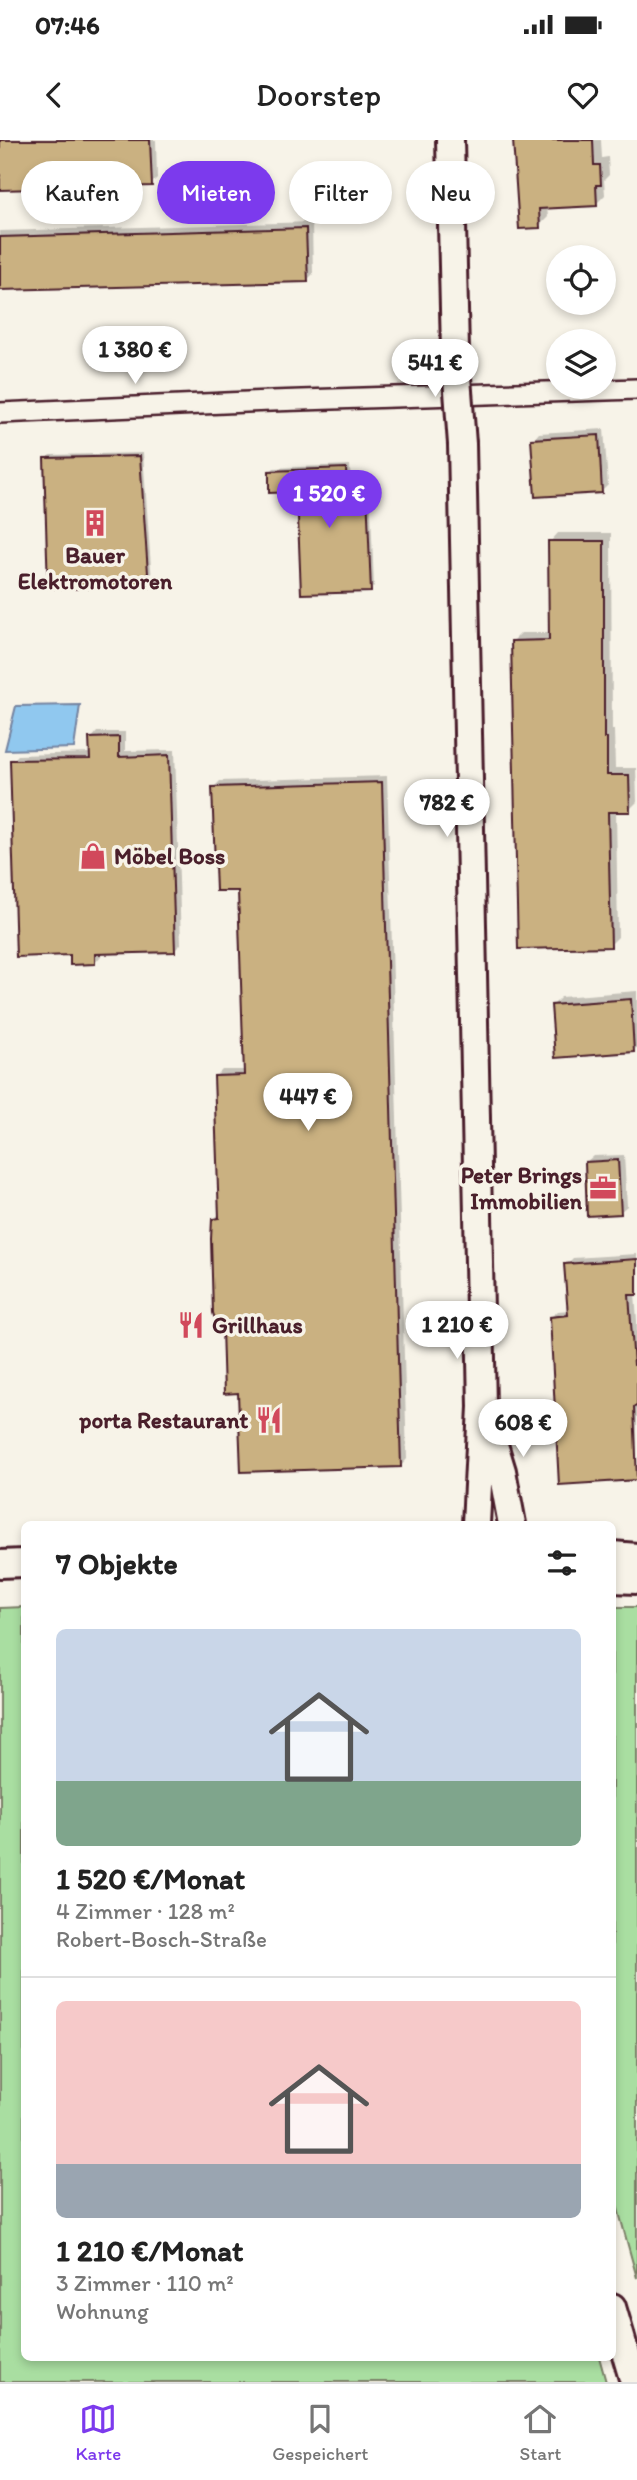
<!DOCTYPE html>
<html lang="de">
<head>
<meta charset="utf-8">
<style>
  :root { --surface:#fff; --page:#f6f6f6; --text:#222; --muted:#767676; --line:#e0e0e0; --accent:#7c3aed }
  body { margin:0; font-family:Itim,sans-serif; background:var(--page); color:var(--text); height:100vh; display:flex; flex-direction:column; font-size:26px; white-space:nowrap }
  * { box-sizing:border-box; margin:0 }
  p { font-size:23px; color:var(--muted) }
  .icon { flex:none; width:38px; height:38px; fill:none; stroke:currentColor; stroke-width:2; stroke-linecap:round; stroke-linejoin:round }
  .map { position:relative; flex:1; overflow:hidden }
  .sheet { position:absolute; left:21px; top:1381px; width:595px; height:840px; display:flex; flex-direction:column; background:var(--surface); border-radius:10px; box-shadow:0 4px 10px #0003 }
  .sheet>* { flex:none }
  .hud { position:absolute; left:21px; top:21px; width:595px; height:63px; display:flex; gap:14px }
  .controls { position:absolute; left:546px; top:105px; display:grid; gap:14px }
  .controls a { display:grid; place-items:center; width:70px; height:70px; border-radius:50%; background:var(--surface); box-shadow:0 4px 10px #0003; font-size:35px }
  .price { position:absolute; translate:-50% -60px; padding:0 16px; border-radius:24px; background:#fff; color:#222; font-size:23px; line-height:46px; filter:drop-shadow(0 2px 4px #0008) }
  .price::after { content:''; position:absolute; left:50%; top:42px; width:21px; height:16px; margin-left:-10px; background:inherit; clip-path:polygon(0 0,100% 0,50% 100%) }
  .price.selected { background:var(--accent); color:#fff }
  ul { padding:0; list-style:none }
  li { display:grid; align-content:center; gap:14px; height:371px; padding:0 35px }
  li+li { border-top:2px solid var(--line) }
  li span { display:grid; place-items:center; height:217px; border-radius:10px; color:#555 }
  li>.icon { margin-inline-start:auto }
  span .icon { width:126px; height:126px; fill:#fffc; stroke-width:1 }
  li b { font-size:30px }
  h2 { display:flex; justify-content:space-between; align-items:center; height:84px; padding:0 35px; font-size:30px }
  .chip { padding:0 24px; border-radius:32px; background:var(--surface); box-shadow:0 4px 10px #0003; font-size:24px; line-height:63px }
  .chip.selected { background:var(--accent); color:#fff }
  .status { display:flex; justify-content:space-between; align-items:center; height:49px; padding:0 35px; background:var(--surface); direction:ltr }
  .status svg { height:19px; fill:currentColor }
  header { display:flex; justify-content:space-between; align-items:center; height:91px; padding:0 35px; background:var(--surface); font-size:32px; font-weight:600 }
  .menu { display:flex; justify-content:space-around; align-items:center; height:98px; border-top:2px solid var(--line); background:var(--surface); font-size:19px; color:var(--muted) }
  .menu a { display:grid; justify-items:center; gap:4px }
  .menu .selected { color:var(--accent) }
  .map>svg:first-child { display:block }
  .green { fill:#a9dea1; stroke:#7a7e66; stroke-width:2 }
  .water { fill:#90c8ef; stroke:#7484a1; stroke-width:2 }
  .shadow { fill:#0003 }
  .building { fill:#cab181; stroke:#4a1f2b; stroke-width:2 }
  .lines { fill:none; stroke-linecap:round; stroke-linejoin:round }
  .minor-casing { stroke:#4a1f2b; stroke-width:24 }
  .secondary-casing { stroke:#4a1f2b; stroke-width:32 }
  .minor { stroke:#f7f3e8; stroke-width:19 }
  .secondary { stroke:#f7f3e8; stroke-width:26 }
  .secondary-bridge-casing { stroke:#4a1f2b; stroke-width:32; stroke-linecap:butt }
  .secondary-bridge { stroke:#f7f3e8; stroke-width:26 }
  .labels { text-anchor:middle; dominant-baseline:central; stroke-width:7; stroke-linejoin:round; paint-order:stroke }
  .poi-label { font-size:23px; font-weight:bold; fill:#4a1f2b; stroke:#f7f3e8; text-anchor:start }
</style>
</head>
<body>
<div class="status"><b>07:46</b><svg viewBox="0 0 49 12"><path d="M0 12V9h3v3zM5 12V6h3v6zM10 12V3h3v9zM15 12V0h3v12zM26 1h20v11H26zM47 4h2v5h-2z"/></svg></div>
<header><svg class="icon" aria-label="back" viewBox="0 0 24 24"><path d="M15 5l-7 7 7 7"/></svg>Doorstep<svg class="icon" aria-label="heart" viewBox="0 0 24 24"><path d="M12 20l-8-8c-3-5 5-10 8-4 3-6 11-1 8 4z"/></svg></header>
<div class="map">
<svg width="637" height="2242" viewBox="0 0 637 2242">
  <rect width="100%" height="100%" fill="#f7f3e8"/>
  <filter id="ink" filterUnits="userSpaceOnUse"><feTurbulence type="fractalNoise" baseFrequency=".0143" numOctaves="2"/><feDisplacementMap in="SourceGraphic" scale="14" xChannelSelector="R" yChannelSelector="G"/><feConvolveMatrix kernelMatrix="1 2 1 2 8 2 1 2 1" color-interpolation-filters="sRGB"/></filter>
  <g filter="url(#ink)">
    <path class="green" d="M24,1467V2217H599L606,2242H0V1468Z
      M612,1467H637V2138L612,2047Z"/>
    <path class="water" d="M80,565L74,608L5,610L16,566Z"/>
    <path class="shadow" d="M0,0H156L157,38L151,44L0,48Z
      M515,0H601L602,18L608,17L609,35L604,40L605,55L596,64L547,67L548,77L539,86Z
      M312,82L313,134L307,140L0,149V91Z
      M604,289L608,345L602,351L533,300L539,293Z
      M143,313L152,442L148,446L46,319L50,315Z
      M350,325L351,347H370L374,446L370,450L299,351L270,332L274,328Z
      M558,393H611L612,590H614L615,628H636L637,662L629,670H616L618,797L610,805L513,501L521,493H551L550,402Z
      M97,592H125V611L175,610L181,804L174,811L101,812V816L95,823L72,813L12,621L18,615L91,613V599Z
      M387,636L407,1319L401,1326L240,1252L223,1186L214,1079L220,1073L216,936L222,930H245L240,750L214,647L220,641Z
      M637,851V907L634,910L552,866L561,857Z
      M624,1015L627,1066L620,1072L586,1022L593,1016Z
      M637,1114V1153H635L637,1181V1338L561,1343L551,1177L558,1171L569,1170L566,1125L573,1118Z"/>
    <path class="building" d="M0,0H150L152,46L0,50Z
      M513,0H593L594,25H600L601,45H596L597,66L539,69L540,88L519,89Z
      M306,88L308,142L0,150V97Z
      M599,295L602,353L535,357L531,299Z
      M140,316L149,448L48,449L44,318Z
      M346,328L347,351L367,350L371,452L301,454L297,352L269,353V331Z
      M548,401H604V598H607V635H629L630,672H608L611,807L518,809L511,501L549,500Z
      M119,597V617L169,615L175,812L95,814V824L70,825V815L16,817L10,620L90,619L89,598Z
      M382,642L401,1327L241,1332L238,1253L224,1254L222,1188H218L213,1173L211,1099L212,1079L219,1078L214,936L244,935L238,751H216L212,647Z
      M631,859L634,912L555,918L551,865Z
      M618,1020L621,1074L587,1076L585,1022Z
      M637,1119V1155H629L634,1225H637V1266L634,1267L637,1340L559,1345L550,1177L568,1175L564,1124Z"/>
    <g class="lines">
      <defs>
        <path id="minor" d="M0,273L271,261L637,249"/>
        <path id="secondary" d="M450,0L455,211
          M462,304L482,1267L476,1384
          M487,1282L502,1331L512,1384
          M612,1415L637,1417
          M0,1424L24,1423
          M612,1439L637,1440
          M612,2167L634,2242"/>
      </defs>
      <use href="#minor" class="minor-casing"/>
      <use href="#secondary" class="secondary-casing"/>
      <use href="#minor" class="minor"/>
      <use href="#secondary" class="secondary"/>
      <defs>
        <path id="secondary-bridge" d="M455,211L462,304"/>
      </defs>
      <use href="#secondary-bridge" class="secondary-bridge-casing"/>
      <use href="#secondary-bridge" class="secondary-bridge"/>
    </g>
  </g>
  <defs>
    <symbol id="building-bare" viewBox="-9 -9 18 18"><path d="M-4-6H4V6H1V3H-1V6H-4ZM-2.5-4.3h1.7v1.8h-1.7ZM.8-4.3h1.7v1.8H.8ZM-2.5-1h1.7V.8h-1.7ZM.8-1h1.7V.8H.8Z" fill="#d1495b" stroke="#f7f3e8" stroke-width="2.5" paint-order="stroke"/></symbol>
    <symbol id="shop-bare" viewBox="-9 -9 18 18"><path d="M-5-2.5h2.3a2.7 3.5 0 0 1 5.4 0H5L5.5 6h-11ZM-1.5-2.5h3a1.5 2.3 0 0 0-3 0Z" fill="#d1495b" stroke="#f7f3e8" stroke-width="2.5" paint-order="stroke"/></symbol>
    <symbol id="office-bare" viewBox="-9 -9 18 18"><path d="M-6-3h4V-5.5h4V-3h4V5H-6ZM-1-4.5V-3h2v-1.5ZM-6 0V1H6V0Z" fill="#d1495b" stroke="#f7f3e8" stroke-width="2.5" paint-order="stroke"/></symbol>
    <symbol id="restaurant-bare" viewBox="-9 -9 18 18"><path d="M-5-6h1v4h1v-4h1v4h1v-4h1v5L-1.5 .5V6h-2V.5L-5-1ZM5-6V6H3V1.5H1.5Q1.5-4 5-6Z" fill="#d1495b" stroke="#f7f3e8" stroke-width="2.5" paint-order="stroke"/></symbol>
  </defs>
  <g fill-rule="evenodd">
    <use href="#building-bare" x="76" y="364" width="38" height="38"/>
    <use href="#shop-bare" x="74" y="697" width="38" height="38"/>
    <use href="#office-bare" x="584" y="1029" width="38" height="38"/>
    <use href="#restaurant-bare" x="172" y="1166" width="38" height="38"/>
    <use href="#restaurant-bare" x="250" y="1261" width="38" height="38"/>
  </g>
  <g class="labels">
    <g class="poi-label">
      <text x="95" y="415" text-anchor="middle">Bauer<tspan x="95" dy="26">Elektromotoren</tspan></text>
      <text x="114" y="716">Möbel Boss</text>
      <text x="582" y="1035" text-anchor="end">Peter Brings<tspan x="582" dy="26">Immobilien</tspan></text>
      <text x="212" y="1185">Grillhaus</text>
      <text x="248" y="1280" text-anchor="end">porta Restaurant</text>
    </g>
  </g>
</svg>
<div class="controls">
<a><svg class="icon" aria-label="locate" viewBox="0 0 24 24"><circle cx="12" cy="12" r="6"/><path d="M12 2v4M12 18v4M2 12h4M18 12h4"/></svg></a>
<a><svg class="icon" aria-label="layers" viewBox="0 0 24 24"><path d="M12 4l9 5-9 5-9-5zM3 14l9 5 9-5"/></svg></a>
</div>
<b class="price" style="left:135px;top:246px">1 380 €</b>
<b class="price" style="left:435px;top:259px">541 €</b>
<b class="price selected" style="left:329px;top:390px">1 520 €</b>
<b class="price" style="left:447px;top:699px">782 €</b>
<b class="price" style="left:308px;top:993px">447 €</b>
<b class="price" style="left:457px;top:1221px">1 210 €</b>
<b class="price" style="left:523px;top:1319px">608 €</b>
<div class="hud">
<a class="chip">Kaufen</a>
<a class="chip selected">Mieten</a>
<a class="chip">Filter</a>
<a class="chip">Neu</a>
</div>
<section class="sheet">
<h2>7 Objekte<svg class="icon" aria-label="filters" viewBox="0 0 24 24"><path d="M4 7h16M4 17h16"/><circle cx="9" cy="7" r="2"/><circle cx="15" cy="17" r="2"/></svg></h2>
<ul>
<li><span style="background:linear-gradient(#c9d6e8 70%,#7fa58c 0)"><svg class="icon" aria-label="home" viewBox="0 0 24 24"><path d="M3 11l9-7 9 7M6 9v11h12V9"/></svg></span><div><b>1 520 €/Monat</b><p>4 Zimmer · 128 m²</p><p>Robert-Bosch-Straße</p></div></li>
<li><span style="background:linear-gradient(#f6c9c9 75%,#9aa5b1 0)"><svg class="icon" aria-label="home" viewBox="0 0 24 24"><path d="M3 11l9-7 9 7M6 9v11h12V9"/></svg></span><div><b>1 210 €/Monat</b><p>3 Zimmer · 110 m²</p><p>Wohnung</p></div></li>
</ul>
</section>
</div>
<nav class="menu">
<a class="selected"><svg class="icon" aria-label="map" viewBox="0 0 24 24"><path d="M3 6l6-2 6 2 6-2v14l-6 2-6-2-6 2zM9 4v14M15 6v14"/></svg>Karte</a>
<a><svg class="icon" aria-label="saved" viewBox="0 0 24 24"><path d="M7 4h10v16l-5-4-5 4z"/></svg>Gespeichert</a>
<a><svg class="icon" aria-label="home" viewBox="0 0 24 24"><path d="M3 11l9-7 9 7M6 9v11h12V9"/></svg>Start</a>
</nav>
</body>
</html>
